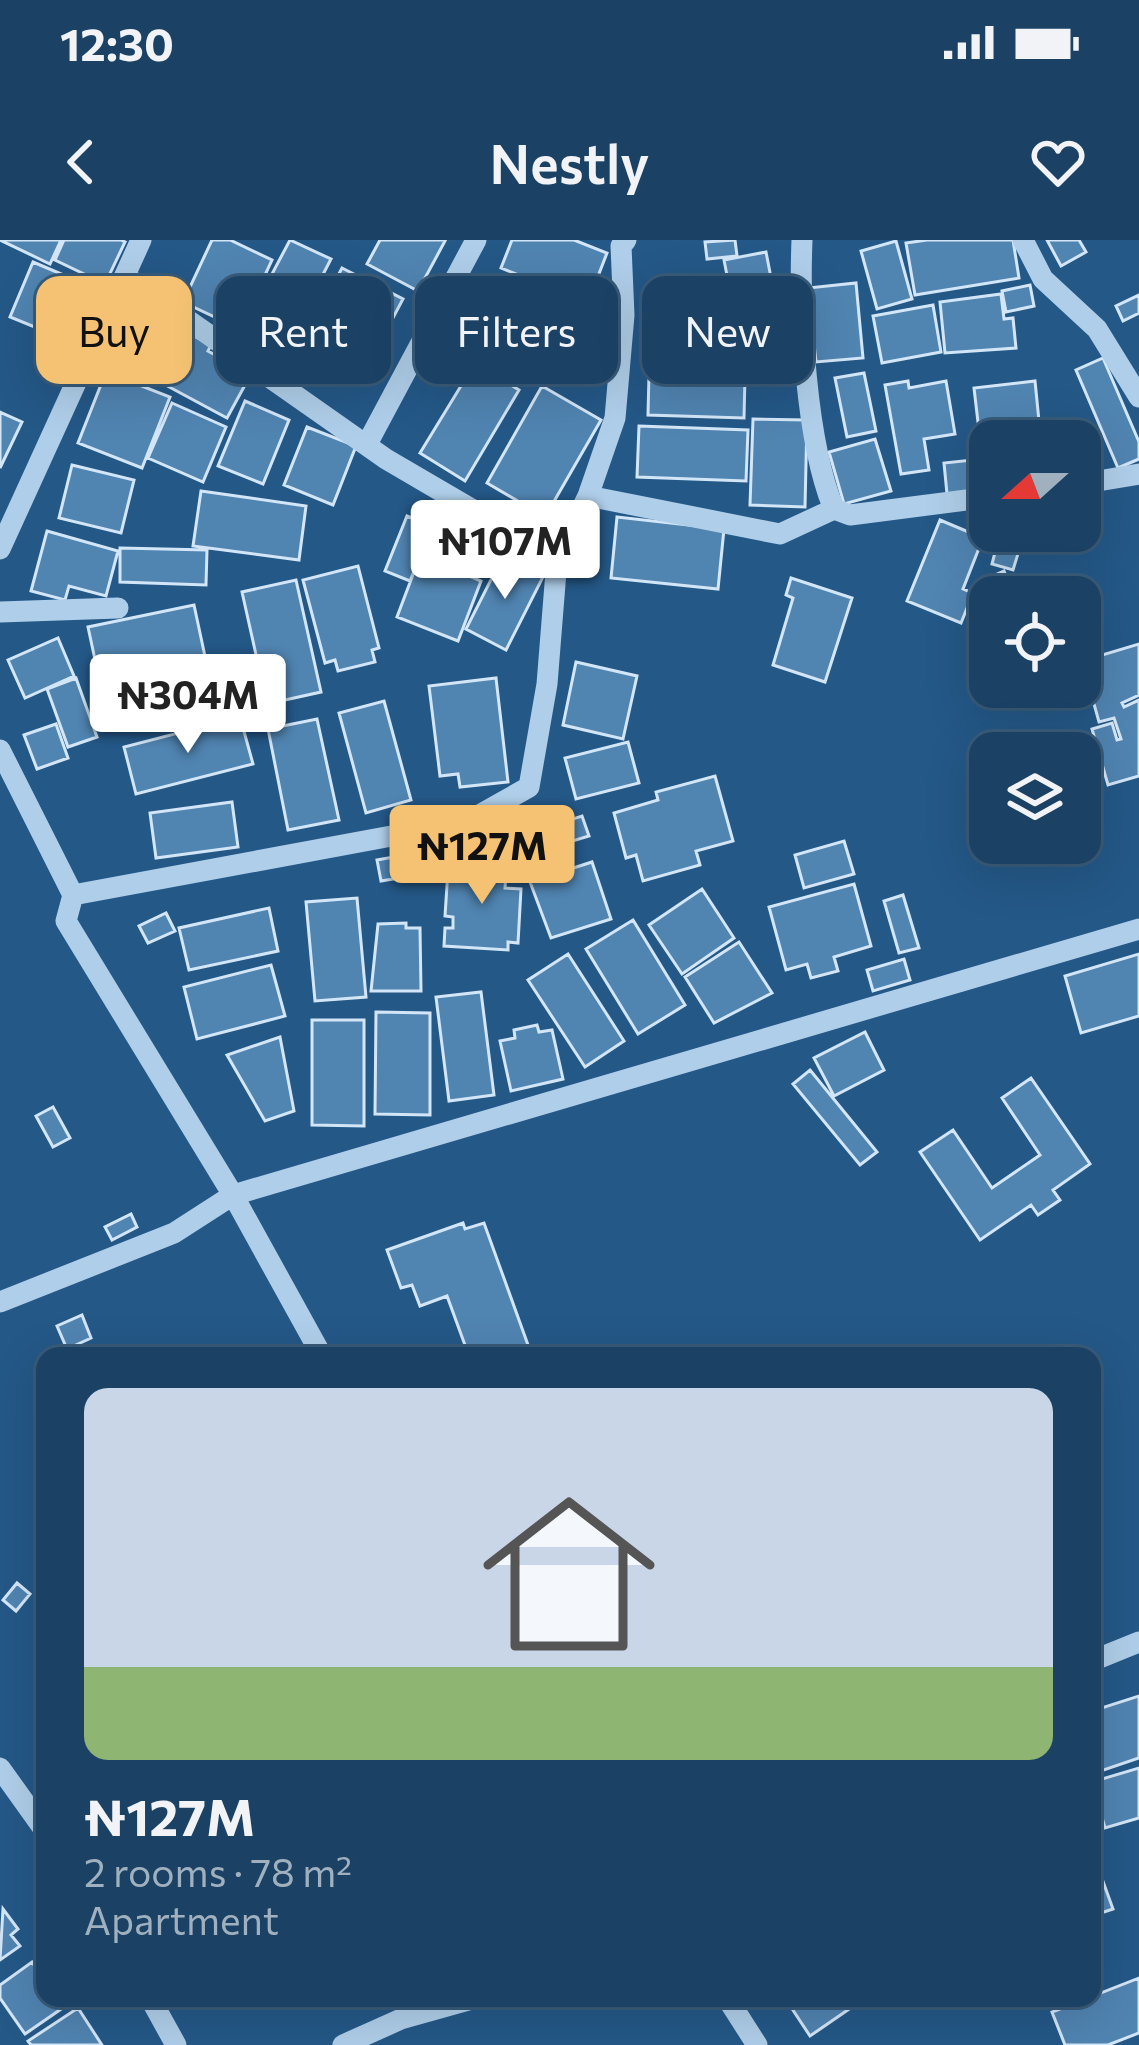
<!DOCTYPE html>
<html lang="en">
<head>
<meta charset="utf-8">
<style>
  :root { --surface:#1b4265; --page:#24496b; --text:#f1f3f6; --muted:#a0b0bf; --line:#395b79; --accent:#f4c272 }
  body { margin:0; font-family:Commissioner,sans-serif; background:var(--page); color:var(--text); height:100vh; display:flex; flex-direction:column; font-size:45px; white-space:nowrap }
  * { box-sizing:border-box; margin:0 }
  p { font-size:39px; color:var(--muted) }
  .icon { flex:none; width:66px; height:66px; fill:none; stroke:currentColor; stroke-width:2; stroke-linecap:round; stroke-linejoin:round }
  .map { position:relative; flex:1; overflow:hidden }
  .panel { position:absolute; left:36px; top:1107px; width:1065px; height:660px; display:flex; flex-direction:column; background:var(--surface); border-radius:24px; box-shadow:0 12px 48px #0002,0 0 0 3px var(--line) }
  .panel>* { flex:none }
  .banner { position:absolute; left:36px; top:36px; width:1068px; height:108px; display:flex; gap:24px }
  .needle { width:78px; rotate:249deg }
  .fabs { position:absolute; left:969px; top:180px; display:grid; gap:24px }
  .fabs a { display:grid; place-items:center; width:132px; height:132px; border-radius:24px; background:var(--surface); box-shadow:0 12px 48px #0002,0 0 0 3px var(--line); font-size:60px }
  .price { position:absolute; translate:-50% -102px; padding:0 27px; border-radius:12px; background:#fff; color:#222; font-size:39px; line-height:78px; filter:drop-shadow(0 3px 6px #0008) }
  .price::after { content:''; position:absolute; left:50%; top:72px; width:36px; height:27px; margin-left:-18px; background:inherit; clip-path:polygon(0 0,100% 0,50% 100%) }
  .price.current { background:var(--accent); color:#111 }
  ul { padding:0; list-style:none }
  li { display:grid; align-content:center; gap:24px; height:636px; padding:0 48px }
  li+li { border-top:3px solid var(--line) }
  li span { display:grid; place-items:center; height:372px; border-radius:24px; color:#555 }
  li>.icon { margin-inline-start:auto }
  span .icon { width:216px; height:216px; fill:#fffc; stroke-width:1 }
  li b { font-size:51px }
  .tag { padding:0 42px; border-radius:24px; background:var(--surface); box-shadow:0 12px 48px #0002,0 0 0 3px var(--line); font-size:42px; line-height:108px }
  .tag.current { background:var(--accent); color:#111 }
  .status { display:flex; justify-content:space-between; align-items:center; height:84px; padding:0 60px; background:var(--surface); direction:ltr }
  .status svg { height:33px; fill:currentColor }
  header { display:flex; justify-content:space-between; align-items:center; height:156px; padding:0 48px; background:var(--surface); font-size:54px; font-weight:600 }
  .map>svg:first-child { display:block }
  .building { fill:#5084b1; stroke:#d3e6f7; stroke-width:3 }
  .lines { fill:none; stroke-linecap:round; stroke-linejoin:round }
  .minor { stroke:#afcee9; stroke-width:21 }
</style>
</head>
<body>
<div class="status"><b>12:30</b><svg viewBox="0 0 49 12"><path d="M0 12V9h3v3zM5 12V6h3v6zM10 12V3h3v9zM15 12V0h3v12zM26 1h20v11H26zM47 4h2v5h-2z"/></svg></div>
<header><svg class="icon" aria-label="back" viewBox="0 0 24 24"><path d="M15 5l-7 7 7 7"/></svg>Nestly<svg class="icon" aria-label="heart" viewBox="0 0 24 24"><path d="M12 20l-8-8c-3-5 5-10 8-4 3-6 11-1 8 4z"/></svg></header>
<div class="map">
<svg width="1139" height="1805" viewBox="0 0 1139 1805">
  <rect width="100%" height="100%" fill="#245887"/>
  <path class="building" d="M0,0H61L50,24Z
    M64,0H121L125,2L105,44L55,20Z
    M212,0H230L272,20L240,89L183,62Z
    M290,0L331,19L295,89L254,68Z
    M380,0H443L445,1L418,51L367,24Z
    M512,0H574L607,13L588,62L501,28Z
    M735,0L737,16L707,19L705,2Z
    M927,0H1013L1019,38L915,55L906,3Z
    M1047,0H1079L1086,12L1061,26Z
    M896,1L912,59L877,69L861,11Z
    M766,12L785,110L743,117L724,20Z
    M33,22L92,47L69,101L10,77Z
    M342,28L403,59L385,93L361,81L355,94L318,74Z
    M856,43L863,118L816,122L808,48Z
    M1030,45L1034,66L1006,72L1002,51Z
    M520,48L596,89L570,137L494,95Z
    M1001,54L1004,79L1013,78L1016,108L945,113L940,62Z
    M1139,55V73L1123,81L1116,66Z
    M933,65L941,112L882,123L873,76Z
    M709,73L714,127L648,133L644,79Z
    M142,76L191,102L194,96L211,105L208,111L251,134L227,178L119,120Z
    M1103,118L1139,202V219L1118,228L1076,130Z
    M475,123L519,150L465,241L420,213Z
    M106,132L170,157L142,228L78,203Z
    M864,133L876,191L847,197L835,138Z
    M649,134L745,136L744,178L648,175Z
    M908,141L909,148L946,141L955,194L924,199L929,230L901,234L885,145Z
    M1035,141L1041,201H990V249L947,254L944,223L973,220L972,209L981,208L974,148Z
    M542,146L601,180L545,277L487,243Z
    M245,161L289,180L263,244L218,226Z
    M172,163L226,187L203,242L148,218Z
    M0,172L22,182L0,228Z
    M753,179L807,180L805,267L750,265Z
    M639,186L748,190L746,241L637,237Z
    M307,187L356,206L333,265L284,245Z
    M875,199L891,251L844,264L829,212Z
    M72,225L134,240L121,293L59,278Z
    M201,251L306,266L299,320L193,306Z
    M407,276L432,286L410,341L385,331Z
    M617,277L724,289L718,349L611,338Z
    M940,280L983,298L963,349L973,353L961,383L907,361Z
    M47,291L118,311L106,356L69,346L65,360L31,351Z
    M999,297L1021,304L1013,330L992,324Z
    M120,308L207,310L206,345L120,342Z
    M504,314L544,335L506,410L466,389Z
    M420,316L466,329L464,334L481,341L458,401L397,377Z
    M358,326L379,408L372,410L375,422L338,431L335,420L325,423L303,340Z
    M1004,331L1015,357H990L988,405L971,363L983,358L977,343Z
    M791,338L852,358L825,442L773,425L793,358L786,355Z
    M296,340L321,452L267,464L242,352Z
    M194,365L206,421L100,443L88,387Z
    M58,398L74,436L25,458L8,420Z
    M1139,404V455L1122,463L1124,467L1139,460V536L1108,545L1092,489L1112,483L1117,500L1121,499L1114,478L1099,482L1082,421Z
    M576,422L637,436L623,499L563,485Z
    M76,438L97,497L68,507L47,449Z
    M496,438L508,542L460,547L458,534L440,536L429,446Z
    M384,461L411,560L366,573L339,473Z
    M240,477L253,524L136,554L124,507Z
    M317,479L339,580L288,590L268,489Z
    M56,484L68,518L37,529L24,495Z
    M628,502L639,543L576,559L565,518Z
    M715,536L733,601L696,611L700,625L643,641L636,615L626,618L614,573L658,560L656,552Z
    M232,562L238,607L156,618L150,573Z
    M582,576L589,596L566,603L560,583Z
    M844,601L854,634L804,648L795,615Z
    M427,611L430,633L381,641L377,620Z
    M476,618L507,620L505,648L521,649L518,703L508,702V710L444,706L445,688H453V677L445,676L448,630L465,631V622L476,623Z
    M592,622L611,679L551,698L530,642Z
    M854,644L871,706L834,717L838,731L811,738L807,724L786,730L769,667Z
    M702,649L734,698L682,734L649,685Z
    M903,655L919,708L899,713L884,661Z
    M357,658L366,757L315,761L306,662Z
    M269,668L278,711L189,730L179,688Z
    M166,673L175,691L148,703L139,686Z
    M633,680L685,765L638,794L586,709Z
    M406,683V688H420L421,751H371L378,684Z
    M739,702L772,753L714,783L685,737Z
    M568,714L624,801L585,827L528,740Z
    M1139,714V776L1081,793L1065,736Z
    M904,719L910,740L873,751L867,730Z
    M271,725L285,776L197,799L184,747Z
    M481,752L494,855L449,861L436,757Z
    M376,772L430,773V875L375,874Z
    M312,780H364V886L312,885Z
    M537,785L539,792L552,790L563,839L511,851L500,801L515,798L514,790Z
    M865,792L884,830L834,856L814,818Z
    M280,797L294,871L265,881L227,815Z
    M810,830L877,912L860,925L793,844Z
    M1031,838L1090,924L1053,950L1060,960L1038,975L1031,965L980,1000L920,912L953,890L992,948L1040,915L1002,858Z
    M53,867L70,898L53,907L36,876Z
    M131,974L137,987L112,1000L105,987Z
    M463,983L465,989L484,983L532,1116H469L447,1056L420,1066L412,1045L401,1048L387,1010Z
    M82,1075L91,1098L67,1109L57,1086Z
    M17,1343L30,1354L16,1371L3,1360Z
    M1139,1456V1518L1092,1534V1471Z
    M1139,1528V1578L1105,1588L1092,1542Z
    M1096,1622L1113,1669L1092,1676V1623Z
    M3,1669L18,1689L11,1695L20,1706L0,1720Z
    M32,1722L45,1740V1758H58L64,1767L25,1794L0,1758V1745Z
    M1139,1738V1793L1108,1805H1065L1052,1772Z
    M785,1758H846L852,1767L810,1796Z
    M78,1768L102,1805H31L28,1801Z"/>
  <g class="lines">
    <path class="minor" d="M802,0C799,73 806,203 834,269
      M1023,0L1043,39L1097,89L1139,157
      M125,36L386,219L557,319
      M367,204L476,0
      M1080,244L1139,234
      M588,256L780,294L834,269L850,275L990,257
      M0,309L141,0
      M0,372L118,368
      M0,510L73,655
      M0,1062L174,993L233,955L1139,689
      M322,1116L233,955L66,681L73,655L467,582L529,547L547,444L557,319L588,256L615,178L624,75L621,6L626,0
      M1092,1421L1139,1402
      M0,1528L45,1591
      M150,1758L176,1805
      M727,1758L757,1805
      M343,1805L401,1779L476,1758"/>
  </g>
</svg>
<div class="fabs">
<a><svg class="needle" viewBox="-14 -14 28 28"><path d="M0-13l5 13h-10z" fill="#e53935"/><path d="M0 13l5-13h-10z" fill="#a0b0bf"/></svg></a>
<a><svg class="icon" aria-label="locate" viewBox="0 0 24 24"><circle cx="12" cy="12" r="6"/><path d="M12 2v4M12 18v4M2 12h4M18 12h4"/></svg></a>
<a><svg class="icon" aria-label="layers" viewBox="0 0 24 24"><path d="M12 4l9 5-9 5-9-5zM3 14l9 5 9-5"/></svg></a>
</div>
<b class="price" style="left:505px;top:362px">₦107M</b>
<b class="price" style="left:188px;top:516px">₦304M</b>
<b class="price current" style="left:482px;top:667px">₦127M</b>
<div class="banner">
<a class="tag current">Buy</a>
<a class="tag">Rent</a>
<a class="tag">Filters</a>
<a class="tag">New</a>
</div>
<section class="panel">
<ul>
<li><span style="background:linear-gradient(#c9d6e8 75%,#8fb573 0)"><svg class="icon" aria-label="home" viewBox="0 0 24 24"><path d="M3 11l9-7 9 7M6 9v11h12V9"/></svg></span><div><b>₦127M</b><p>2 rooms · 78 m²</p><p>Apartment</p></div></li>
</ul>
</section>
</div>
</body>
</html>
